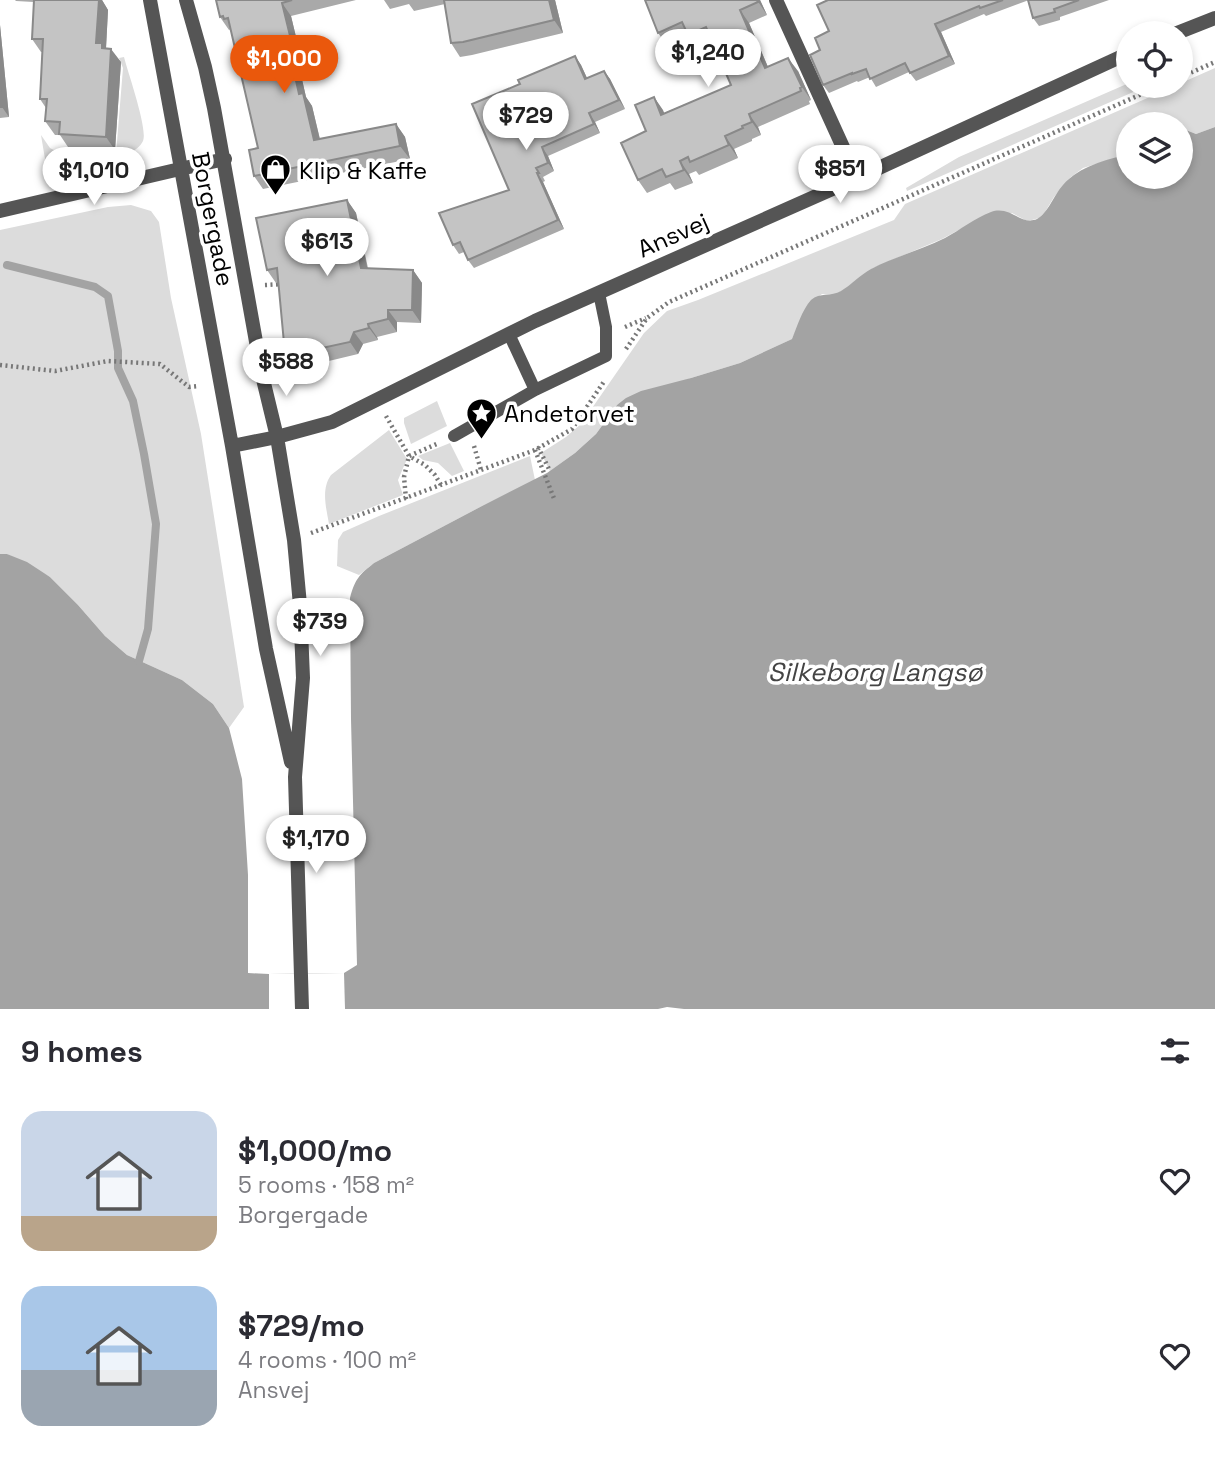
<!DOCTYPE html>
<html lang="en">
<head>
<meta charset="utf-8">
<style>
  :root { --surface:#fff; --page:#f2f2f3; --text:#2b2b33; --muted:#7c7c81; --accent:#ea580c }
  body { margin:0; font-family:"Space Grotesk",sans-serif; background:var(--page); color:var(--text); height:100vh; display:flex; flex-direction:column; font-size:26px; white-space:nowrap }
  * { box-sizing:border-box; margin:0 }
  p { font-size:23px; color:var(--muted) }
  .icon { flex:none; width:38px; height:38px; fill:none; stroke:currentColor; stroke-width:2; stroke-linecap:round; stroke-linejoin:round }
  .map { position:relative; height:1009px; overflow:hidden }
  .side { display:flex; flex-direction:column; background:var(--surface); flex:1 }
  .side>* { flex:none }
  .buttons { position:absolute; left:1116px; top:21px; display:grid; gap:14px }
  .buttons a { display:grid; place-items:center; width:77px; height:77px; border-radius:50%; background:var(--surface); box-shadow:0 4px 10px #0003; font-size:35px }
  .price { position:absolute; translate:-50% -60px; padding:0 16px; border-radius:24px; background:#fff; color:#222; font-size:23px; line-height:46px; filter:drop-shadow(0 2px 4px #0008) }
  .price::after { content:''; position:absolute; left:50%; top:42px; width:21px; height:16px; margin-left:-10px; background:inherit; clip-path:polygon(0 0,100% 0,50% 100%) }
  .price.selected { background:var(--accent); color:#fff }
  ul { padding:0; list-style:none }
  li { display:flex; align-items:center; gap:21px; height:175px; padding:0 21px }
  li span { display:grid; place-items:center; flex:none; width:196px; height:140px; border-radius:21px; color:#555 }
  li>.icon { margin-inline-start:auto }
  span .icon { width:84px; height:84px; fill:#fffc; stroke-width:1 }
  li b { font-size:30px }
  h2 { display:flex; justify-content:space-between; align-items:center; height:84px; padding:0 21px; font-size:30px }
  .map>svg:first-child { display:block }
  .green { fill:#dcdcdc }
  .water { fill:#a3a3a3 }
  .pier { fill:#fff }
  .lines { fill:none; stroke-linecap:round; stroke-linejoin:round }
  .stream { stroke:#a3a3a3; stroke-width:8 }
  .path { stroke:#777; stroke-width:4.5; stroke-dasharray:2 3.5; stroke-linecap:butt }
  .service { stroke:#555; stroke-width:12 }
  .minor { stroke:#555; stroke-width:14 }
  .tertiary { stroke:#555; stroke-width:14 }
  .wall { fill:#a9a9a9 }
  .shaded-wall { fill:#898989 }
  .building { fill:#c4c4c4; stroke:#898989; stroke-width:2 }
  .labels { text-anchor:middle; dominant-baseline:central; stroke-width:7; stroke-linejoin:round; paint-order:stroke }
  .poi-label { font-size:24px; fill:#000; stroke:#fff; text-anchor:start }
  .street-label { font-size:24px; fill:#000; stroke:#fff }
  .water-label { font-size:26px; font-style:italic; fill:#444; stroke:#fff }
</style>
</head>
<body>
<div class="map">
<svg width="1215" height="1009" viewBox="0 0 1215 1009">
  <rect width="100%" height="100%" fill="#fff"/>
  <path class="green" d="M124,57C128,73 148,129 143,141C134,161 68,173 48,177L41,135L50,148L61,154H116L123,68L119,58Z
    M1215,68V127L1196,134L1181,128V124H1129V154L1083,168L1071,177L1054,197L1045,212L1039,218L1032,220H1025L1012,213H990L942,239L873,268L842,291L833,295L822,294L808,305L792,339L740,363L691,378L617,405L596,434L575,453L550,471L541,453L566,437L581,424L644,333L667,311L698,300L894,220L905,204L1175,86H1181V83Z
    M1129,83V86H1147L907,191L906,188L959,157Z
    M131,205L151,211L159,222L171,298L201,434L244,707L229,728L213,704L182,680L127,655L105,636L78,605L50,577L7,554H0V230L108,207Z
    M437,401L447,426L411,444L404,423V418Z
    M389,430L407,459L398,480L403,495L329,524C326,507 321,489 331,475Z
    M450,443L464,471L452,476L438,463L423,460L418,456Z
    M530,456L535,480L482,506L374,563L359,575L337,566L338,540L343,532L379,516Z"/>
  <path class="water" d="M1215,127V1009H684L667,1007L658,1009H0V554H7L27,562L50,577L78,605L105,636L127,655L182,680L213,704L229,728L242,779L248,875V973L269,974L344,973L357,965L351,719L350,598C355,579 359,575 374,563L482,506L547,473L575,453L596,434L617,405L626,398L641,391L691,378L740,363L792,339C797,327 802,310 811,300C820,292 831,297 841,291C851,285 860,275 871,269C894,257 921,250 945,238C960,230 975,218 991,212C1010,205 1021,226 1037,219C1048,213 1054,195 1063,185C1080,166 1105,160 1129,154V177H1181V128L1196,134Z"/>
  <path class="pier" d="M344,973L345,1009H269V974Z"/>
  <g class="lines">
    <path class="stream" d="M7,265L95,287L108,296L118,351V368L133,401L144,454L156,524L148,629L139,661"/>
    <path class="path" d="M1181,77L1215,62
      M265,285L284,284
      M625,327L646,318
      M626,349L647,318L669,302L1160,86
      M0,365L55,371L108,361L160,364L189,387L199,386
      M386,416L409,456L425,465L435,475L441,485
      M474,446L481,470
      M538,447L550,471
      M535,450L555,501
      M406,499L404,477L409,456L439,443
      M311,533L535,450L572,429L605,380"/>
    <path class="service" d="M509,334L535,390
      M454,436L535,390L606,356V327L599,293"/>
    <path class="minor" d="M776,0L857,178
      M0,211L180,169"/>
    <path class="tertiary" d="M150,0L232,446L266,649L291,762
      M186,0L205,67L214,108L262,375L277,437L294,540L300,605L303,678L295,777L302,1009
      M1177,33L1215,18
      M180,169L225,159
      M232,446L277,437L332,422L535,321L857,178L1129,53"/>
  </g>
  <path class="wall" d="M15,0H102L108,10L106,48L121,62L115,150L68,147L60,135H55L45,121L46,108L40,99L42,52H41L32,39L34,2L16,1Z
    M216,0H356L291,16L302,62H298L306,97L312,106L320,139L396,124L405,137L410,159L263,189L254,176L258,148L231,29L229,30L220,17Z
    M384,0H555L563,33L472,55L460,57L451,43L445,4L414,11L409,4L390,9Z
    M645,0H760L767,15L749,23L768,67L798,71L811,100L809,101L810,104L758,127L761,135L752,139V141L734,149L738,158L699,175L696,171L689,174L693,183L675,190L670,183L647,193L638,180L646,131L654,97L664,113L731,85L712,42L697,48L688,36L668,46L658,33Z
    M828,0H1109L1060,17V20L1039,26L1033,18L1029,0L986,16L984,14L941,32L955,64L916,81L909,72L876,87L870,77L858,82L857,81L829,93L823,85L820,50L829,31Z
    M0,25L9,117L0,118Z
    M575,56L581,65L587,78L604,71L610,79L625,109L595,122L600,133L548,156L554,171L543,177L545,181L543,182L564,229L474,268L468,260L464,252L459,254L453,245L509,190L520,84Z
    M347,200L356,213L368,268L413,270L422,283L421,323L397,322V332L377,337L378,340L363,344L358,354L308,366L293,356L284,343L278,282L276,283L267,270Z"/>
  <path class="shaded-wall" d="M95,0H102L108,10L106,48L111,49L121,62L115,150L106,137L96,43Z
    M549,0H555L563,33L554,20Z
    M757,0H760L767,15Z
    M282,3L291,16L302,62L293,48Z
    M740,10L749,23L774,81L765,68Z
    M935,24L941,32L955,64L949,56Z
    M0,25L9,117L2,107L0,86Z
    M289,49L298,62L306,97L312,106L323,153L314,140L299,94Z
    M575,56L581,65L591,87L585,79Z
    M788,58L798,71L811,100L802,87Z
    M604,71L610,79L625,109L619,100Z
    M654,97L663,110L670,128L661,115Z
    M589,113L595,122L600,133L594,124Z
    M749,114L758,127L761,135L752,122Z
    M396,124L405,137L410,159L400,146Z
    M725,136L734,149L738,158L729,145Z
    M542,147L548,156L554,171L548,163Z
    M680,161L689,174L693,183L684,170Z
    M537,173L543,182L564,229L558,220Z
    M347,200L356,213L370,281L361,268Z
    M413,270L422,283L421,323L412,310Z
    M388,310L397,322V332L388,319Z
    M368,324L377,337L378,340L369,328Z
    M354,332L363,344L358,354L350,342Z"/>
  <path class="building" d="M34,0H99L96,43H102V48L111,49L106,137L59,134L60,122L45,121L47,99H40L43,39H32Z
    M216,0H292L282,3L293,48L289,49L299,94L303,93L314,140L396,124L400,146L254,176L249,150L258,148L228,18L224,19L223,16L220,17Z
    M444,0H549L554,20L463,42L451,43Z
    M645,0H757L758,2L740,10L765,68L788,58L802,87L800,88L801,91L749,114L752,122L742,126L743,128L725,136L729,145L690,162L688,157L680,161L684,170L666,177L662,169L638,180L621,143L646,131L635,105L654,97L661,115L731,85L706,27L688,35L682,22L658,33Z
    M828,0H1003L980,8L979,6L935,24L949,56L910,73L905,63L870,79L866,69L852,74V73L823,85L810,55L820,50L815,38L829,31L817,5Z
    M1028,0H1079L1054,9L1055,12L1033,18Z
    M575,56L585,79L604,71L619,100L589,113L594,124L542,147L548,163L536,168L539,173H537L558,220L468,260L460,242L453,245L439,213L509,190L472,104L520,84L518,80Z
    M0,86L2,107H0Z
    M347,200L361,268L413,270L412,310H388V319L368,324L369,328L354,332L350,342L299,353L284,343L277,268L267,270L256,218Z"/>
  <defs>
    <symbol id="shop-pin" viewBox="-11 -11 22 30"><path d="M0 17L-7.5 6A9.5 9.5 0 1 1 7.5 6Z" fill="#000" stroke="#fff"/><path d="M-5-2.5h2.3a2.7 3.5 0 0 1 5.4 0H5L5.5 6h-11ZM-1.5-2.5h3a1.5 2.3 0 0 0-3 0Z" fill="#fff"/></symbol>
    <symbol id="sight-pin" viewBox="-11 -11 22 30"><path d="M0 17L-7.5 6A9.5 9.5 0 1 1 7.5 6Z" fill="#000" stroke="#fff"/><path d="M0-6L1.8-2.2L6-1.7L2.9 1.2L3.7 5.4L0 3.3L-3.7 5.4L-2.9 1.2L-6-1.7L-1.8-2.2Z" fill="#fff"/></symbol>
  </defs>
  <g fill-rule="evenodd">
    <use href="#shop-pin" x="258" y="152" width="35" height="47"/>
    <use href="#sight-pin" x="464" y="396" width="35" height="47"/>
  </g>
  <g class="labels">
    <g class="poi-label">
      <text x="299" y="170">Klip &amp; Kaffe</text>
      <text x="504" y="413">Andetorvet</text>
    </g>
    <g class="street-label">
      <text transform="translate(213 219) rotate(79)">Borgergade</text>
      <text transform="translate(673 235) rotate(-24)">Ansvej</text>
    </g>
    <g class="water-label">
      <text x="875" y="672">Silkeborg Langsø</text>
    </g>
  </g>
</svg>
<div class="buttons">
<a><svg class="icon" aria-label="locate" viewBox="0 0 24 24"><circle cx="12" cy="12" r="6"/><path d="M12 2v4M12 18v4M2 12h4M18 12h4"/></svg></a>
<a><svg class="icon" aria-label="layers" viewBox="0 0 24 24"><path d="M12 4l9 5-9 5-9-5zM3 14l9 5 9-5"/></svg></a>
</div>
<b class="price" style="left:708px;top:89px">$1,240</b>
<b class="price selected" style="left:284px;top:95px">$1,000</b>
<b class="price" style="left:526px;top:152px">$729</b>
<b class="price" style="left:840px;top:205px">$851</b>
<b class="price" style="left:94px;top:207px">$1,010</b>
<b class="price" style="left:327px;top:278px">$613</b>
<b class="price" style="left:286px;top:398px">$588</b>
<b class="price" style="left:320px;top:658px">$739</b>
<b class="price" style="left:316px;top:875px">$1,170</b>
</div>
<section class="side">
<h2>9 homes<svg class="icon" aria-label="filters" viewBox="0 0 24 24"><path d="M4 7h16M4 17h16"/><circle cx="9" cy="7" r="2"/><circle cx="15" cy="17" r="2"/></svg></h2>
<ul>
<li><span style="background:linear-gradient(#c9d6e8 75%,#b9a48a 0)"><svg class="icon" aria-label="home" viewBox="0 0 24 24"><path d="M3 11l9-7 9 7M6 9v11h12V9"/></svg></span><div><b>$1,000/mo</b><p>5 rooms · 158 m²</p><p>Borgergade</p></div><svg class="icon" aria-label="heart" viewBox="0 0 24 24"><path d="M12 20l-8-8c-3-5 5-10 8-4 3-6 11-1 8 4z"/></svg></li>
<li><span style="background:linear-gradient(#a9c7e8 60%,#9aa5b1 0)"><svg class="icon" aria-label="home" viewBox="0 0 24 24"><path d="M3 11l9-7 9 7M6 9v11h12V9"/></svg></span><div><b>$729/mo</b><p>4 rooms · 100 m²</p><p>Ansvej</p></div><svg class="icon" aria-label="heart" viewBox="0 0 24 24"><path d="M12 20l-8-8c-3-5 5-10 8-4 3-6 11-1 8 4z"/></svg></li>
</ul>
</section>
</body>
</html>
